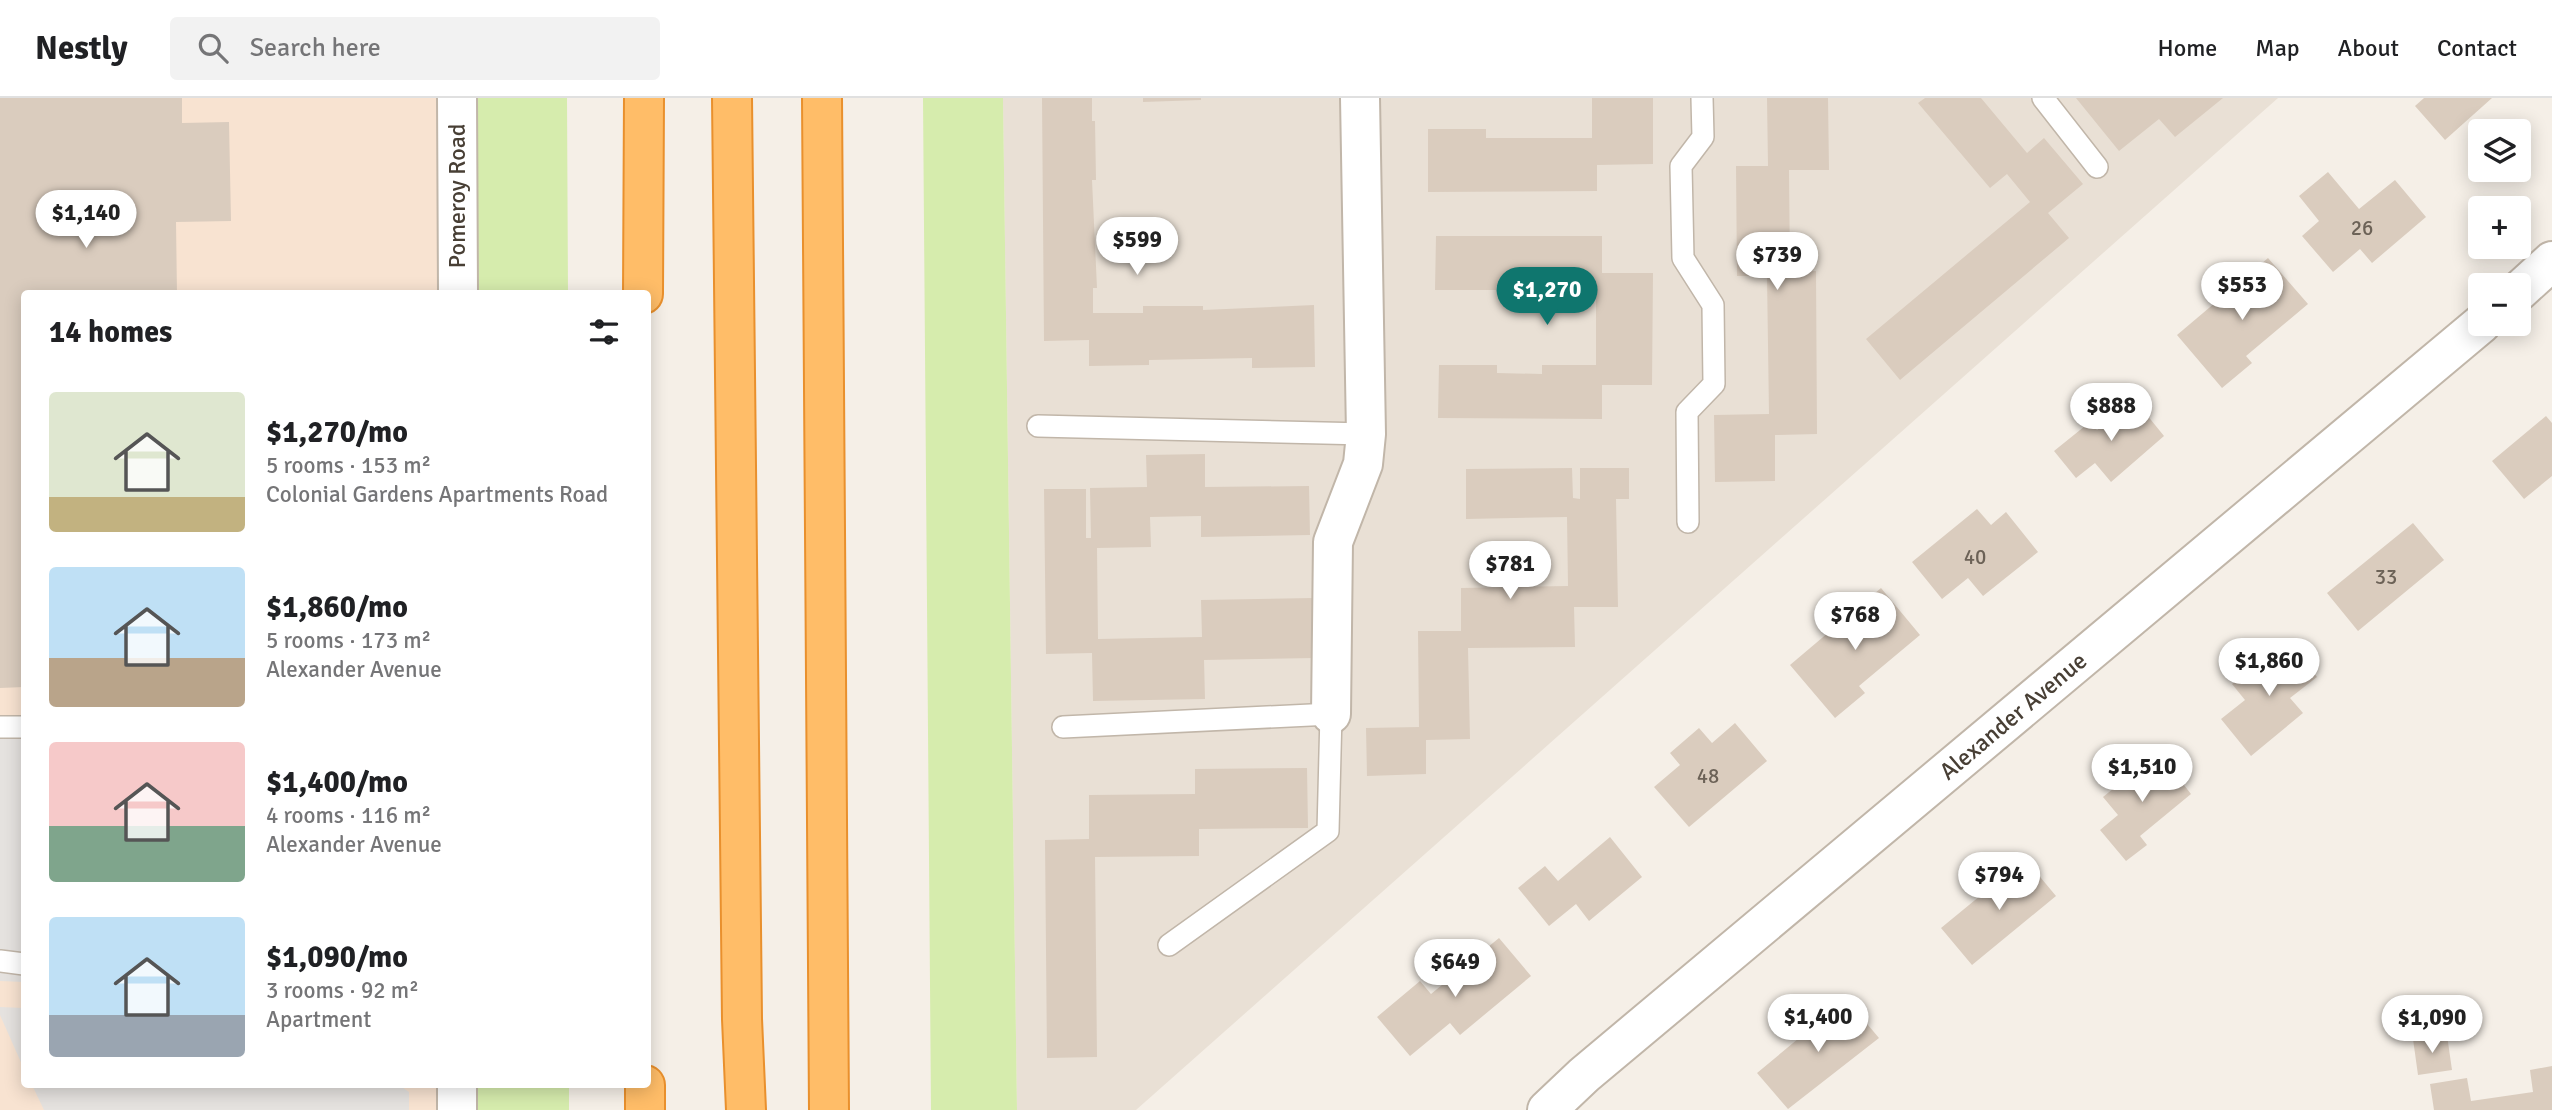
<!DOCTYPE html>
<html lang="en">
<head>
<meta charset="utf-8">
<style>
  :root { --surface:#fff; --page:#f2f2f2; --text:#202124; --muted:#757577; --line:#e0e0e0; --accent:#0f766e }
  body { margin:0; font-family:Signika,sans-serif; background:var(--page); color:var(--text); height:100vh; display:flex; flex-direction:column; font-size:26px; white-space:nowrap }
  * { box-sizing:border-box; margin:0 }
  p { font-size:23px; color:var(--muted) }
  .icon { flex:none; width:38px; height:38px; fill:none; stroke:currentColor; stroke-width:2; stroke-linecap:round; stroke-linejoin:round }
  .map { position:relative; flex:1; overflow:hidden }
  .panel { position:absolute; left:21px; top:192px; width:630px; height:798px; display:flex; flex-direction:column; background:var(--surface); border-radius:7px; box-shadow:0 4px 18px #0003 }
  .panel>* { flex:none }
  .controls { position:absolute; left:2468px; top:21px; display:grid; gap:14px }
  .controls a { display:grid; place-items:center; width:63px; height:63px; border-radius:7px; background:var(--surface); box-shadow:0 4px 18px #0003; font-size:35px }
  .price { position:absolute; translate:-50% -60px; padding:0 16px; border-radius:24px; background:#fff; color:#222; font-size:23px; line-height:46px; filter:drop-shadow(0 2px 4px #0008) }
  .price::after { content:''; position:absolute; left:50%; top:42px; width:21px; height:16px; margin-left:-10px; background:inherit; clip-path:polygon(0 0,100% 0,50% 100%) }
  .price.on { background:var(--accent); color:#fff }
  ul { padding:0; list-style:none }
  li { display:flex; align-items:center; gap:21px; height:175px; padding:0 28px }
  li span { display:grid; place-items:center; flex:none; width:196px; height:140px; border-radius:7px; color:#555 }
  li>.icon { margin-inline-start:auto }
  span .icon { width:84px; height:84px; fill:#fffc; stroke-width:1 }
  li b { font-size:30px }
  h2 { display:flex; justify-content:space-between; align-items:center; height:84px; padding:0 28px; font-size:30px }
  header { display:flex; align-items:center; gap:42px; box-sizing:border-box; height:98px; padding:0 35px; background:var(--surface); border-bottom:2px solid var(--line) }
  header strong { font-size:33px }
  nav { display:flex; gap:38px; margin-inline-start:auto; font-size:24px }
  .search { width:490px; height:63px; background:var(--page); display:flex; align-items:center; gap:18px; box-sizing:border-box; padding:0 24px; border-radius:7px; color:var(--muted); font-size:26px }
  .map>svg:first-child { display:block }
  .residential { fill:#e9e0d5 }
  .commercial { fill:#f8e3d1 }
  .green { fill:#d6ecad }
  .parking { fill:#e5e2df }
  .building { fill:#daccbe }
  .lines { fill:none; stroke-linecap:round; stroke-linejoin:round }
  .service-casing { stroke:#c1b6a9; stroke-width:24 }
  .minor-casing { stroke:#c1b6a9; stroke-width:42 }
  .motorway-casing { stroke:#e9902d; stroke-width:42 }
  .service { stroke:#fff; stroke-width:21 }
  .minor { stroke:#fff; stroke-width:38 }
  .motorway { stroke:#ffbd68; stroke-width:38 }
  .labels { text-anchor:middle; dominant-baseline:central; stroke-width:5; stroke-linejoin:round; paint-order:stroke }
  .number-label { font-size:21px; fill:#6c6257 }
  .street-label { font-size:24px; fill:#483f35; stroke:#fff }
</style>
</head>
<body>
<header>
<strong>Nestly</strong>
<div class="search"><svg class="icon" aria-label="search" viewBox="0 0 24 24"><circle cx="10" cy="10" r="6"/><path d="M15 15l6 6"/></svg>Search here</div>
<nav><a>Home</a><a>Map</a><a>About</a><a>Contact</a></nav>
</header>
<div class="map">
<svg width="2552" height="1012" viewBox="0 0 2552 1012">
  <rect width="100%" height="100%" fill="#f5efe7"/>
  <path class="residential" d="M1003,0H2278L1136,1012H1017Z"/>
  <path class="commercial" d="M0,0H452L453,196H24V987H462L463,1012H0Z"/>
  <path class="green" d="M452,0H567L568,196H453Z
    M923,0H1003L1017,1012H931Z
    M462,987H569V1012H463Z"/>
  <path class="parking" d="M0,618H24V884L0,883Z
    M0,909L24,910V971L0,917Z
    M32,987H399L409,994V1012H44Z"/>
  <path class="building" d="M0,0H182V25L229,24L231,123L176,124L177,196H24V589L0,590Z
    M1042,0H1092V23H1095L1096,82H1092L1097,190H1093V215H1143V208H1203V212L1314,207L1315,269L1252,270V260L1149,262V267L1089,268V242L1044,243Z
    M1143,0H1201V2L1143,4Z
    M1592,0H1653V66L1597,67V93L1428,94V31H1486V40H1592Z
    M1767,0H1828L1829,72H1789L1790,173H1816L1817,336L1775,337V383L1715,384L1714,317L1769,316L1767,178H1737L1736,68H1768Z
    M1925,0H1981L2027,55L2044,40L2083,86L2048,115L2069,140L1900,282L1866,241L2030,104L2007,76L1990,90L1918,5Z
    M2076,0H2223L2175,39L2159,21L2119,53Z
    M2424,0H2492L2445,42L2415,8Z
    M2328,74L2359,111L2395,82L2426,119L2372,165L2360,151L2333,174L2302,138L2319,123L2299,98Z
    M1436,138H1602V175H1653L1652,287H1602V321L1438,320L1439,267H1497V275L1542,276V267H1596V193H1542V188H1496V192H1435Z
    M2268,160L2308,206L2246,258L2252,265L2222,290L2177,237Z
    M2134,301L2164,338L2111,384L2095,365L2076,380L2054,353L2090,324L2097,332Z
    M2546,318L2552,325V378L2524,401L2492,363Z
    M1205,356V389L1309,388L1310,437L1201,439V418L1150,419L1151,449L1097,450L1098,541L1202,539L1201,502L1313,500L1314,560L1204,562L1205,601L1093,603L1092,555L1046,556L1044,391H1086V440H1091L1090,390L1147,389L1146,357Z
    M1572,370L1573,400L1580,401V370H1629V401H1616L1618,509H1574L1575,549L1468,550L1470,641L1426,642V676L1367,678L1366,630L1419,629L1418,533H1461V490L1568,488L1567,419L1466,421V371Z
    M1977,411L1991,427L2006,414L2038,454L1983,498L1968,480L1942,501L1912,464Z
    M2413,425L2444,462L2358,533L2327,495Z
    M1881,490L1920,537L1859,588L1865,595L1835,620L1790,567Z
    M2287,542L2317,579L2290,600L2303,615L2251,658L2221,621L2245,602L2232,586Z
    M1735,625L1767,663L1689,729L1654,689L1680,667L1670,655L1699,630L1712,645Z
    M2158,654L2191,696L2140,738L2147,747L2126,763L2100,732L2118,717L2103,699Z
    M1307,670L1308,730L1199,731V758L1095,759L1097,959L1047,960L1045,742L1089,741V697L1195,696V671Z
    M1610,739L1642,779L1589,823L1576,806L1549,828L1518,790L1545,768L1558,783Z
    M2025,761L2056,798L1972,867L1941,830Z
    M1499,840L1531,878L1460,937L1450,925L1410,958L1377,919L1420,883L1431,896Z
    M1846,901L1879,940L1788,1011L1757,975Z
    M2447,937L2452,972L2418,977L2413,941Z
    M2552,968V1012H2434L2430,986L2467,980L2471,1003L2533,994L2530,972Z"/>
  <g class="lines">
    <defs>
      <path id="service" d="M2043,0L2097,69
        M1038,328L1366,336
        M1688,424L1687,314L1714,286L1713,207L1683,160L1681,68L1703,39L1702,0
        M0,629H24
        M1063,629L1331,616L1328,733L1169,847
        M0,863L24,866"/>
      <path id="minor" d="M457,0L458,196
        M2518,194L2552,163
        M1331,616L1333,444L1363,366L1366,336L1360,0
        M457,1012V987
        M1547,1012L1584,977L2481,226"/>
      <path id="motorway" d="M732,0L742,921L746,1012
        M822,0L829,1012
        M643,196L644,0
        M645,987V1012"/>
    </defs>
    <use href="#service" class="service-casing"/>
    <use href="#minor" class="minor-casing"/>
    <use href="#motorway" class="motorway-casing"/>
    <use href="#service" class="service"/>
    <use href="#minor" class="minor"/>
    <use href="#motorway" class="motorway"/>
  </g>
  <g class="labels">
    <g class="number-label">
      <text x="2362" y="130">26</text>
      <text x="1975" y="459">40</text>
      <text x="2386" y="479">33</text>
      <text x="1708" y="678">48</text>
    </g>
    <g class="street-label">
      <text transform="translate(457 98) rotate(-90)">Pomeroy Road</text>
      <text transform="translate(2013 618) rotate(-40)">Alexander Avenue</text>
    </g>
  </g>
</svg>
<div class="controls">
<a><svg class="icon" aria-label="layers" viewBox="0 0 24 24"><path d="M12 4l9 5-9 5-9-5zM3 14l9 5 9-5"/></svg></a>
<a>+</a>
<a>−</a>
</div>
<b class="price" style="left:86px;top:152px">$1,140</b>
<b class="price" style="left:1137px;top:179px">$599</b>
<b class="price" style="left:1777px;top:194px">$739</b>
<b class="price" style="left:2242px;top:224px">$553</b>
<b class="price on" style="left:1547px;top:229px">$1,270</b>
<b class="price" style="left:2111px;top:345px">$888</b>
<b class="price" style="left:1510px;top:503px">$781</b>
<b class="price" style="left:1855px;top:554px">$768</b>
<b class="price" style="left:2269px;top:600px">$1,860</b>
<b class="price" style="left:2142px;top:706px">$1,510</b>
<b class="price" style="left:1999px;top:814px">$794</b>
<b class="price" style="left:1455px;top:901px">$649</b>
<b class="price" style="left:1818px;top:956px">$1,400</b>
<b class="price" style="left:2432px;top:957px">$1,090</b>
<section class="panel">
<h2>14 homes<svg class="icon" aria-label="filters" viewBox="0 0 24 24"><path d="M4 7h16M4 17h16"/><circle cx="9" cy="7" r="2"/><circle cx="15" cy="17" r="2"/></svg></h2>
<ul>
<li><span style="background:linear-gradient(#dfe7d0 75%,#c2b280 0)"><svg class="icon" aria-label="home" viewBox="0 0 24 24"><path d="M3 11l9-7 9 7M6 9v11h12V9"/></svg></span><div><b>$1,270/mo</b><p>5 rooms · 153 m²</p><p>Colonial Gardens Apartments Road</p></div></li>
<li><span style="background:linear-gradient(#bfe0f5 65%,#b9a48a 0)"><svg class="icon" aria-label="home" viewBox="0 0 24 24"><path d="M3 11l9-7 9 7M6 9v11h12V9"/></svg></span><div><b>$1,860/mo</b><p>5 rooms · 173 m²</p><p>Alexander Avenue</p></div></li>
<li><span style="background:linear-gradient(#f6c9c9 60%,#7fa58c 0)"><svg class="icon" aria-label="home" viewBox="0 0 24 24"><path d="M3 11l9-7 9 7M6 9v11h12V9"/></svg></span><div><b>$1,400/mo</b><p>4 rooms · 116 m²</p><p>Alexander Avenue</p></div></li>
<li><span style="background:linear-gradient(#bfe0f5 70%,#9aa5b1 0)"><svg class="icon" aria-label="home" viewBox="0 0 24 24"><path d="M3 11l9-7 9 7M6 9v11h12V9"/></svg></span><div><b>$1,090/mo</b><p>3 rooms · 92 m²</p><p>Apartment</p></div></li>
</ul>
</section>
</div>
</body>
</html>
